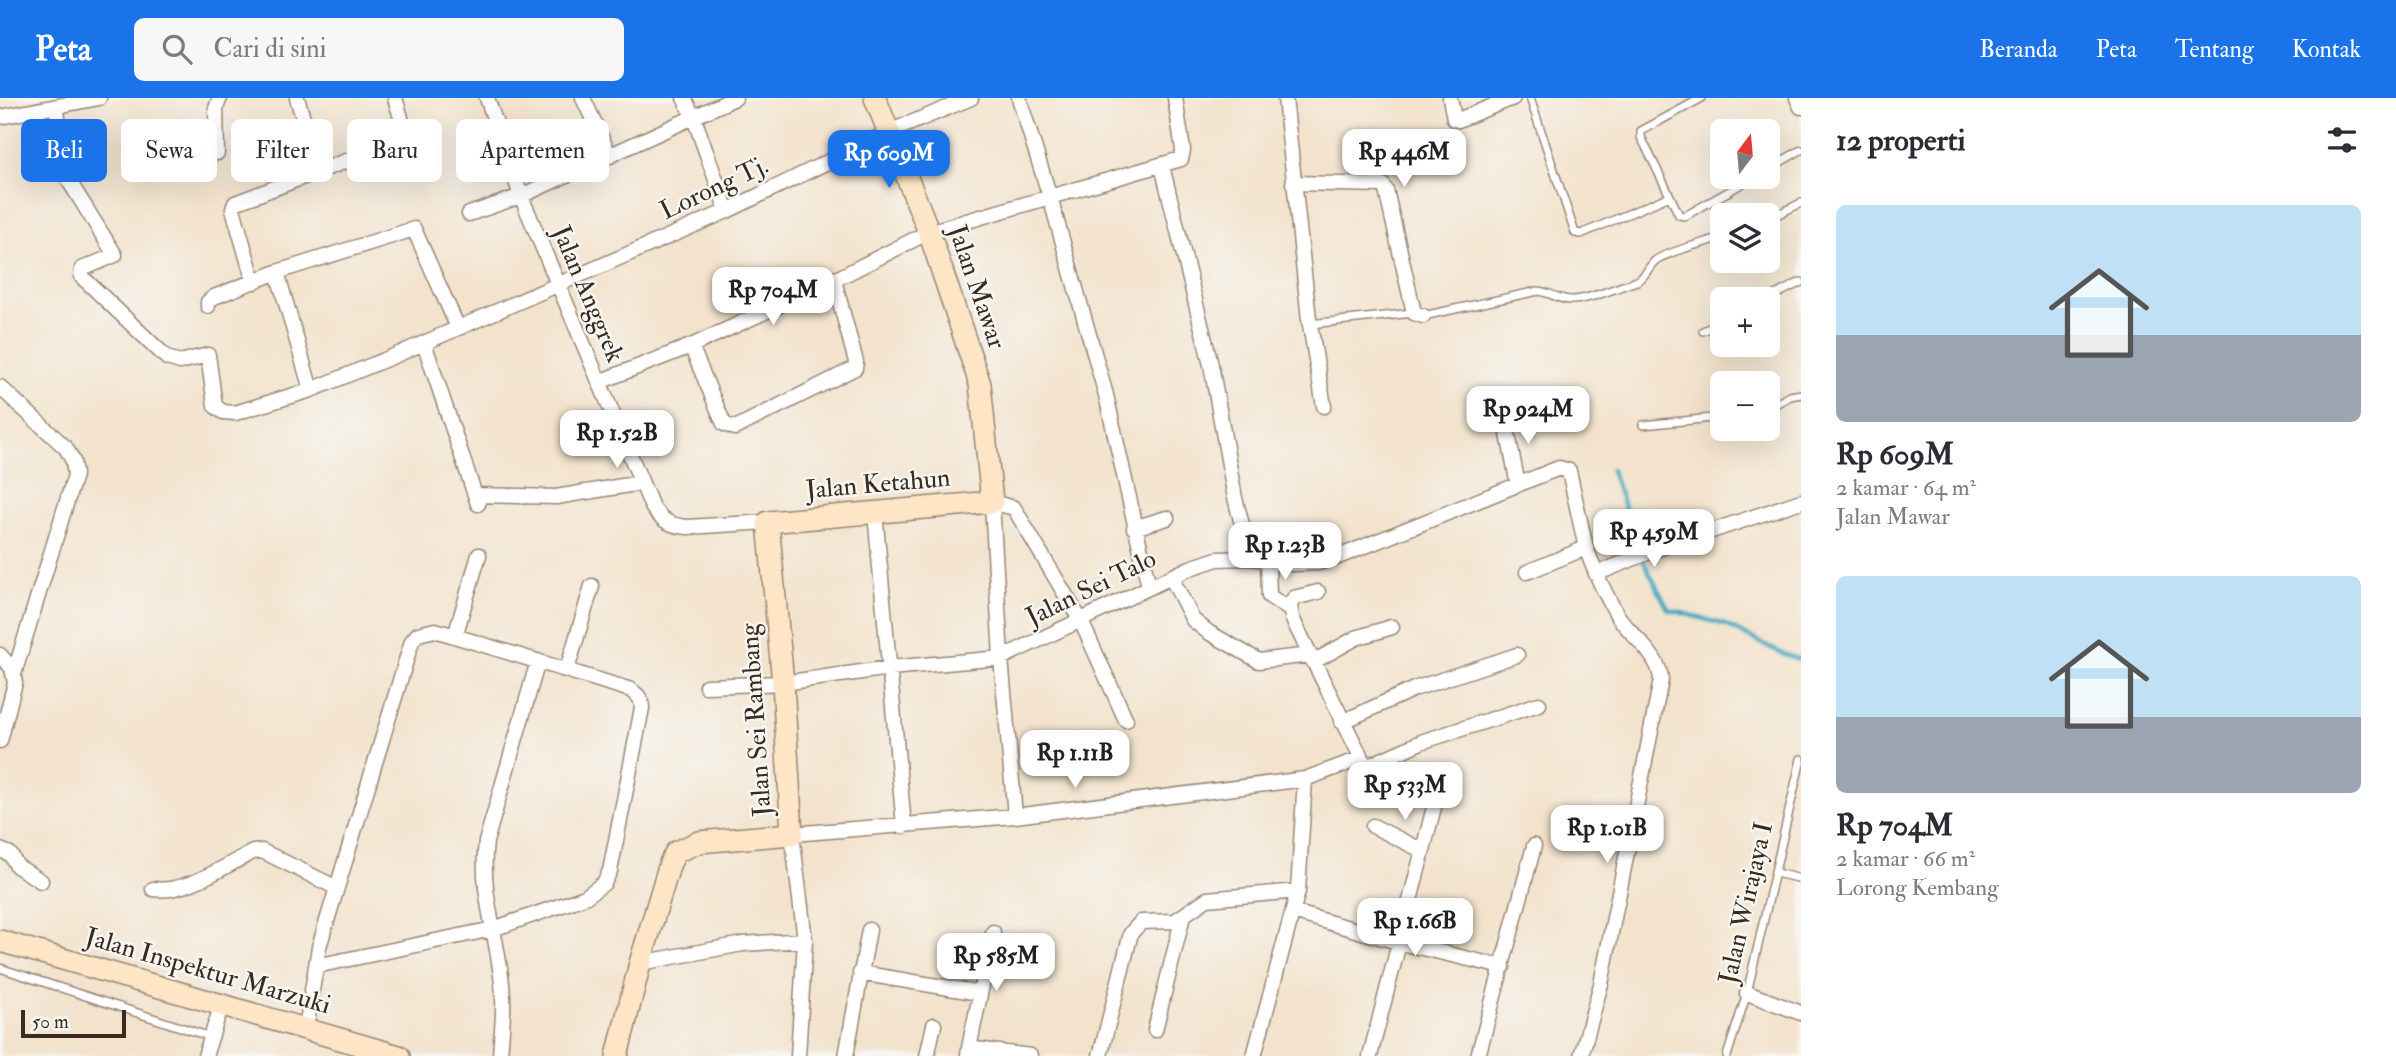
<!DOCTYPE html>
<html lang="id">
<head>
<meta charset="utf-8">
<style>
  :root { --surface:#fff; --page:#f7f7f7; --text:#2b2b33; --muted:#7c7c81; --accent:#1a73e8 }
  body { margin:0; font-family:"IM FELL Double Pica",serif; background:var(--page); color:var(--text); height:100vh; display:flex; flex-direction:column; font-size:26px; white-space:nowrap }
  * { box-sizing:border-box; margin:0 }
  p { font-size:23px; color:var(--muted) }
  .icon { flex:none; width:38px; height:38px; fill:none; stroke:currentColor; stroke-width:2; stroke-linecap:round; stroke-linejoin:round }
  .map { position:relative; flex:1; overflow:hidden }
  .details { display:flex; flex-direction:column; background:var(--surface); width:595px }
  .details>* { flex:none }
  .banner { position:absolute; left:21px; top:21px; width:665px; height:63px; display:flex; gap:14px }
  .needle { width:46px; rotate:16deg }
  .tools { position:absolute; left:1710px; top:21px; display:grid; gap:14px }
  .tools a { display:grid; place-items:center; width:70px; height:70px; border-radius:10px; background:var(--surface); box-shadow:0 7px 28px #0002; font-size:35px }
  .scale { position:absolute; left:21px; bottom:18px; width:105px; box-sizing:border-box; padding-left:7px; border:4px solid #3b2a1e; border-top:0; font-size:19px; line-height:24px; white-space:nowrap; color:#3b2a1e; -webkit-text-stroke:5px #f6f6f2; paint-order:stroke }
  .price { position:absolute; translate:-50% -60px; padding:0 16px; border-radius:14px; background:#fff; color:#222; font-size:23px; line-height:46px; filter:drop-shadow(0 2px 4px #0008) }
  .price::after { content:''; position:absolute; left:50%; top:42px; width:21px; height:16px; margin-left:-10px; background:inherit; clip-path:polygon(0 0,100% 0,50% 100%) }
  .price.active { background:var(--accent); color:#fff }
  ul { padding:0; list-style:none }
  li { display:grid; align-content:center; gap:14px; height:371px; padding:0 35px }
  li span { display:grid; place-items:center; height:217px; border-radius:10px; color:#555 }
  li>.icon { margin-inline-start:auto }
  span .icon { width:126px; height:126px; fill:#fffc; stroke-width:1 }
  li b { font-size:30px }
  h2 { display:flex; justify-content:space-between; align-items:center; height:84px; padding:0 35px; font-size:30px }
  .pill { padding:0 24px; border-radius:10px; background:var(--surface); box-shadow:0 7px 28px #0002; font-size:24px; line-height:63px }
  .pill.active { background:var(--accent); color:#fff }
  header { display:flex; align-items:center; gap:42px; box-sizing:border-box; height:98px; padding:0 35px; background:var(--accent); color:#fff }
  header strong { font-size:33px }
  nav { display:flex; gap:38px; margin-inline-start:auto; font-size:24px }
  .search { width:490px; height:63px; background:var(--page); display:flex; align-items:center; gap:18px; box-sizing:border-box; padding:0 24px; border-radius:10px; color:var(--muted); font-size:26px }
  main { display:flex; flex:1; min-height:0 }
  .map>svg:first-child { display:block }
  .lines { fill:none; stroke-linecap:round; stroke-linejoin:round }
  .stream { stroke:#42aac2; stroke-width:4.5 }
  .lane-casing { stroke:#978676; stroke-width:10 }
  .street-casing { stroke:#978676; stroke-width:17 }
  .secondary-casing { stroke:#978676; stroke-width:24 }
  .lane { stroke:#fff; stroke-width:7 }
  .street { stroke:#fff; stroke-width:14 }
  .secondary { stroke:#fde5c5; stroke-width:21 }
  .labels { text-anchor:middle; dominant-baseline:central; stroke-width:5; stroke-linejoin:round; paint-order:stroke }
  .street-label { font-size:26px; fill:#3b2a1e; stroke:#f6f6f2 }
</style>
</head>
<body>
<header>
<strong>Peta</strong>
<div class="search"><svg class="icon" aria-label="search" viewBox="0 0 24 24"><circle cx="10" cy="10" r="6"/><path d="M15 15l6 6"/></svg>Cari di sini</div>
<nav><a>Beranda</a><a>Peta</a><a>Tentang</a><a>Kontak</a></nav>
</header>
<main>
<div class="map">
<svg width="1801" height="958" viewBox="0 0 1801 958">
  <rect width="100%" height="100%" fill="#f6f6f2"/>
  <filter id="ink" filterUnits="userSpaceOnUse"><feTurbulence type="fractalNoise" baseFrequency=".0143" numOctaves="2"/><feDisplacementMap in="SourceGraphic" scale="14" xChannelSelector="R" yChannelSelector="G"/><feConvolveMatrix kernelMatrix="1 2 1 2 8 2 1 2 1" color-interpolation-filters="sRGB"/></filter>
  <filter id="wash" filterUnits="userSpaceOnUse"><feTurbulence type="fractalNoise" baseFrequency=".00686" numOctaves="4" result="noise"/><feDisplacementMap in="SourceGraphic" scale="28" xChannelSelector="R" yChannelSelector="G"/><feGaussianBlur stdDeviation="1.57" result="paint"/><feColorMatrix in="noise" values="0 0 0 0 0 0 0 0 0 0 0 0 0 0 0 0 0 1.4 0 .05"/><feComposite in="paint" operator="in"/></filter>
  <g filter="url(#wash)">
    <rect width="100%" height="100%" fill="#f3e3cd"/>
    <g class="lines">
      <path class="stream" d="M1611,372L1641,454
        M1643,462L1668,511L1726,527L1781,555L1801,562"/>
    </g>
  </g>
  <g filter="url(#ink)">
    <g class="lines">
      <defs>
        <path id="lane" d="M1530,0L1575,135L1581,136L1670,98L1679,117L1685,118L1754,79
          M1768,71L1801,52
          M1670,98L1641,39V33L1702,0
          M1768,121L1801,105
          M1767,201L1801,184
          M1423,218L1538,193C1550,194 1559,202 1571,202C1587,203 1620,188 1637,183C1647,178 1648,168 1656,162C1669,153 1705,145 1722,139
          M1310,226L1413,215
          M1703,233L1722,224
          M1768,310L1790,298L1801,296
          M1643,327L1722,319
          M1776,775L1801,781
          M0,870L211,939
          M1727,958L1747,895L1801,661"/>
        <path id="street" d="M297,0L319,72
          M487,0L521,98L652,409C662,423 671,428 688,429L768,424
          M583,0L610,58
          M684,0L694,20L727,113
          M1019,0L1050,99L1106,297L1149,489
          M1285,0L1309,221L1324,308
          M1450,0L1454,21L1458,22L1513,0
          M1797,0L1801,9
          M57,9L61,56L69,83L115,157L82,171L81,178L167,260L180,264L208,257L215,308L223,314L235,315L311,292L394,258L727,113L889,34L971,0
          M0,19L99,0
          M217,55L216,10L220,0
          M1162,68L1211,267L1235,400L1251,460
          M1293,85L1383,87L1386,92L1414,215L1423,218
          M469,116L521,98L735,0
          M277,174L311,292
          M254,184L233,111L235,105L346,63L397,50C410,37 399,15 395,0
          M208,208V204L214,199L277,174L414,131L458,230
          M424,245L478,406
          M691,248L724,326L735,330L855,270L856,264L834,182
          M599,284L691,248L834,182L929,134L1181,61L1183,52L1175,0
          M0,289L66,350L73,363L75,377L14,576
          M1504,316L1518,387
          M476,397L556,399L641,385
          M875,415L904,728
          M1134,430L1167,420
          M1268,462L1269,498L1290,512
          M1596,476L1652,453L1801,403
          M1171,479L1193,522L1208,534L1259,563L1310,557
          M1318,494L1294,500L1290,507L1292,520L1381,699
          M455,538L479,457
          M0,557L12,570L15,585L0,643
          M1313,564L1356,540L1392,529
          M567,572L592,488
          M706,588L783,585L890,570L1001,560L1190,470L1217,461L1251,460L1292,466L1318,465L1338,459L1559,370L1569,373L1586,450L1527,474
          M1342,624L1414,591L1517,557
          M1366,669L1421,644L1539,606
          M1015,718L1001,560L992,404L1014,410L1081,523L1126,622
          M1373,728L1421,752
          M0,752L10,756L17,768L41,783
          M153,791C185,796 224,768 253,754L262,753L337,790
          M1293,814L1401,845L1503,869
          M640,865L743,846L805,842
          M860,875L979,895
          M1747,895L1801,915
          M306,930L319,849L412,543L418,536L435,532L631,592C639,598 642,601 642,610L610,773L604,785L585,799L493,831L316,868
          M1155,932L1183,818
          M969,950L993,834
          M968,957L969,950L1030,958
          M205,958L222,906
          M500,958C501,939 504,918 503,899C501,846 479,798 486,744L538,563
          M798,958L805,842L792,736L1015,718L1305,681L1362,660
          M846,958L869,832
          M927,958L934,927
          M1100,958L1131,835L1141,824L1175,823L1207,801L1298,793
          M1254,958L1298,793L1305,681
          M1370,958L1442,678
          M1478,958L1534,748
          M1581,958L1601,886L1661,582C1660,556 1629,537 1616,515C1604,494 1594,472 1586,450"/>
        <path id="secondary" d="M0,843L399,958
          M617,958L640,865L670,765L676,754L699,744L792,736L783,585L768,424L992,404L980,286L929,134L875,0"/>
      </defs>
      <use href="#lane" class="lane-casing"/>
      <use href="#street" class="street-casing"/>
      <use href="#secondary" class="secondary-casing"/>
      <use href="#lane" class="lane"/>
      <use href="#street" class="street"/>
      <use href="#secondary" class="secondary"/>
    </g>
  </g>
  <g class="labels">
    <g class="street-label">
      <text transform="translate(714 90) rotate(-25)">Lorong Tj.</text>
      <text transform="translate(977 189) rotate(71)">Jalan Mawar</text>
      <text transform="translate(588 196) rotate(67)">Jalan Anggrek</text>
      <text transform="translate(878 386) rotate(-5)">Jalan Ketahun</text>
      <text transform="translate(1091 490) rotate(-26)">Jalan Sei Talo</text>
      <text transform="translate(756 622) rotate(-94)">Jalan Sei Rambang</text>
      <text transform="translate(1746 805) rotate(-77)">Jalan Wirajaya I</text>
      <text transform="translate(208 873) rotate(16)">Jalan Inspektur Marzuki</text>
    </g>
  </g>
</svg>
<div class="tools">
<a><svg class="needle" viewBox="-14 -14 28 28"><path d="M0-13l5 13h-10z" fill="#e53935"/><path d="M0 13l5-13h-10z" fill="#7c7c81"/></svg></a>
<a><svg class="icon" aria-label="layers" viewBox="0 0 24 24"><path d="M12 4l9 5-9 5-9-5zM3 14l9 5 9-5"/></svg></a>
<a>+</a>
<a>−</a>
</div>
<div class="scale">50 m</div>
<b class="price" style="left:1404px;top:91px">Rp 446M</b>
<b class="price active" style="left:889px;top:92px">Rp 609M</b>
<b class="price" style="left:773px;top:229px">Rp 704M</b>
<b class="price" style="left:1528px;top:348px">Rp 924M</b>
<b class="price" style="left:617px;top:372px">Rp 1.52B</b>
<b class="price" style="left:1654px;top:471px">Rp 459M</b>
<b class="price" style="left:1285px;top:484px">Rp 1.23B</b>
<b class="price" style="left:1075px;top:692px">Rp 1.11B</b>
<b class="price" style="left:1405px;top:724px">Rp 533M</b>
<b class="price" style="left:1607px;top:767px">Rp 1.01B</b>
<b class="price" style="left:1415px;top:860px">Rp 1.66B</b>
<b class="price" style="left:996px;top:895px">Rp 585M</b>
<div class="banner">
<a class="pill active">Beli</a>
<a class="pill">Sewa</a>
<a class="pill">Filter</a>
<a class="pill">Baru</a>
<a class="pill">Apartemen</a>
</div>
</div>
<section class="details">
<h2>12 properti<svg class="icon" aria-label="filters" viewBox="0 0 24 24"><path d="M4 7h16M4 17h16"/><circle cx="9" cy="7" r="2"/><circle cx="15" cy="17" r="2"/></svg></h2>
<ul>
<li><span style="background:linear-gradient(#bfe0f5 60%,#9aa5b1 0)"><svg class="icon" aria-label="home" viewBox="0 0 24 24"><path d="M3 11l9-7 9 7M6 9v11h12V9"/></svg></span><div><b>Rp 609M</b><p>2 kamar · 64 m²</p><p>Jalan Mawar</p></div></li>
<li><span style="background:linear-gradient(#bfe0f5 65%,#9aa5b1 0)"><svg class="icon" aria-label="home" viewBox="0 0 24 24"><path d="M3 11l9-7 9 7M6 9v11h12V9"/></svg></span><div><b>Rp 704M</b><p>2 kamar · 66 m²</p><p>Lorong Kembang</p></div></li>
</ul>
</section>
</main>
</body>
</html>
